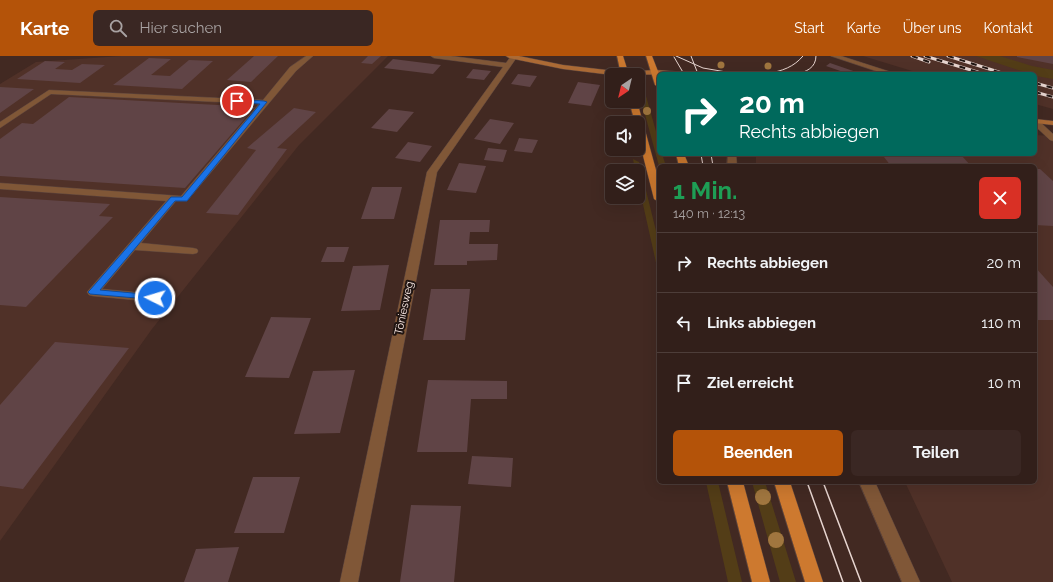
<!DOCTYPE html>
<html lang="de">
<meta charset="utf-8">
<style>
:root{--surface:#321f1a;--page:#3a2723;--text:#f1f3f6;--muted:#a8a2a2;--line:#4d3d39;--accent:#b45309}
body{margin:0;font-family:Raleway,sans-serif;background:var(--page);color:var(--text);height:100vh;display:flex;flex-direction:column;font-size:15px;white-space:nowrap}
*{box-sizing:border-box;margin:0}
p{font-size:13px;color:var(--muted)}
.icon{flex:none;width:22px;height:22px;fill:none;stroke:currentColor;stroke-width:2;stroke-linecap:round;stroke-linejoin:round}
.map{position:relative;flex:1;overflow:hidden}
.sheet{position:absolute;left:657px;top:108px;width:380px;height:320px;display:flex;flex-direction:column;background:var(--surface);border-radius:6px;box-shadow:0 4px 16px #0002,0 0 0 1px var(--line)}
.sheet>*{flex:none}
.banner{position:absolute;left:657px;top:16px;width:380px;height:84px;border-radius:6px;box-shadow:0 4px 16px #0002,0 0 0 1px var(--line);background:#00695c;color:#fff;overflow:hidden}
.needle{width:26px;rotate:215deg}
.tools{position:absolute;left:605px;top:12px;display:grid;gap:8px}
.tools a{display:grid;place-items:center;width:40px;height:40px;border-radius:6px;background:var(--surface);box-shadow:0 4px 16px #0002,0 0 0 1px var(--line);font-size:20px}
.pin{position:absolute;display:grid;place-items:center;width:34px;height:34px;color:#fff;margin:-17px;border:2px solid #fff;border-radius:50%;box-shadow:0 1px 4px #0007}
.me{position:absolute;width:44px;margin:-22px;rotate:275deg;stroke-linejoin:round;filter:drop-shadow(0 0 3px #0008)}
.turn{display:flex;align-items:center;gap:14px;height:84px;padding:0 16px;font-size:18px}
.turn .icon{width:52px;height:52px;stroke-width:2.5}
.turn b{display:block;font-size:28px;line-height:34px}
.round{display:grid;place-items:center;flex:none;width:42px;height:42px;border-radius:6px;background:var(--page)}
.summary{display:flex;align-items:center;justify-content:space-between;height:68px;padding:0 16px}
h1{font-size:24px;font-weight:700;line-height:30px;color:#1e9e55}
.cta{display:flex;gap:8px;margin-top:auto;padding:8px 16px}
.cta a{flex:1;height:46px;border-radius:6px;background:var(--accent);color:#fff;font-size:16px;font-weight:700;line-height:46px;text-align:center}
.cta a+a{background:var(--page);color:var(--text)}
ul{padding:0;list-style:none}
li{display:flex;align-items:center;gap:12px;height:60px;padding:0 16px;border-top:1px solid var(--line)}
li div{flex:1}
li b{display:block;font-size:15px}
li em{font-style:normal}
header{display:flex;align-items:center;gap:24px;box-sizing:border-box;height:56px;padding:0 20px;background:var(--accent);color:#fff}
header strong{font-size:19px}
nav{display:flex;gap:22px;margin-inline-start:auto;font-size:14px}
.search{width:280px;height:36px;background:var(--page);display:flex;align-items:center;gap:10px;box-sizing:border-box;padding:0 14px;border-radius:6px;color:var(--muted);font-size:15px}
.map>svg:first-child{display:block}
.built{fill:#503128}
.green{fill:#533d17}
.building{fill:#604446}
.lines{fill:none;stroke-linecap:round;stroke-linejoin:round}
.lane-casing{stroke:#5c453e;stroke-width:1}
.street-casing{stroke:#5c453e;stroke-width:1}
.secondary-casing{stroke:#5c453e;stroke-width:1}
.primary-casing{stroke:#5c453e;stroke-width:1}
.lane{fill:#805737;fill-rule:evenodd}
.street{fill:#805737;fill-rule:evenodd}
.secondary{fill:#ab6a35;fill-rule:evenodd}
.primary{fill:#cd792f;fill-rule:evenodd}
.tram-far1{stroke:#e7d5d0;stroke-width:1}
.tram{stroke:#e7d5d0;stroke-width:1.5}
.rail-casing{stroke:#e7d5d0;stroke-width:3}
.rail{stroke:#201512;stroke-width:2;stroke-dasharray:6;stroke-linecap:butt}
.tree{fill:#a0763f}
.route{fill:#1a73e8;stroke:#114b97}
.labels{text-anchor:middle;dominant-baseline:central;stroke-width:4;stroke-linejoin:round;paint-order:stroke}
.street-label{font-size:11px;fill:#ffeee9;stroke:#201512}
</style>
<header>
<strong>Karte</strong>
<div class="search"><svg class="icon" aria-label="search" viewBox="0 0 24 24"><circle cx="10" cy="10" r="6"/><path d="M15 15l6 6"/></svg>Hier suchen</div>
<nav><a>Start</a><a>Karte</a><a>Über uns</a><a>Kontakt</a></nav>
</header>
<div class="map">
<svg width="1053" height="526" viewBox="0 0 1053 526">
<rect width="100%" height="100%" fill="#422922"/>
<!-- built -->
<path class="built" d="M121,0h267l-89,89 -147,184 -152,212v-457l36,-22z
M863,0h190v53l-18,-5v-30h-113z
M1035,79l18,1v446h-101l-47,-100h130v-316h-279v-12h279z"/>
<!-- green -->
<path class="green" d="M976,0h24l32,10 21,4v9l-17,-3z
M640,40h6l13,46v12h3l4,12h-7z
M633,103l6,3 20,81v33l-21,-94v-11h-3z
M706,426h12l24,100h-14z
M752,426h13l31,100h-16z"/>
<!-- building -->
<path class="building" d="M254,0h24l-27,26 -24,-2z
M368,0h13l-9,8 -11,-1z
M1017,0h36v8l-36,-7z
M149,2l22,1 -20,16 19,1 19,-16 24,1 -31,28 -69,-4z
M393,3l48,6 -8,9 -49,-6z
M45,5l20,1 -10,7 17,1 10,-6 23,1 -25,18 -63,-4z
M830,7l32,11h-13l-23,-8z
M473,13l18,2 -7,9 -18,-2z
M518,18l19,2 -7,11 -19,-3z
M578,26l22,3 -9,21 -23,-3z
M0,31l34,2 -34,24z
M69,41l186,10 -70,81 -185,-12v-37l22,-16 11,1z
M294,52l22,4 -39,36 10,1 -49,66 -32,-2 50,-63 -9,-2z
M389,53l25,3 -17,20 -26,-4z
M490,63l24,4 -14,21 -26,-5z
M519,82l19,2 -6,13 -18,-2z
M408,86l24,4 -12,16 -25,-4z
M488,92l19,2 -4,12 -19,-2z
M962,100l9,10h-80l-7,-9z
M459,107l27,3 -10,27 -29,-3z
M1035,113h5l13,12v45l-18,-1z
M372,131h30l-8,32h-33z
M0,141l110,7 -11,12 14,1 -87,90 -26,-2z
M440,164h50l-1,12h-19l-1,12h29l-1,16 -30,1v4h-33z
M327,191h22l-5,15h-23z
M389,209l-9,45 -39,1 12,-45z
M1035,211l18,20v33h-18z
M431,233h39l-5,51h-42z
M271,261l40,1 -22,60 -44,-1z
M55,286l74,6 -106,141 -23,-3v-81z
M355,314l-15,63 -46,1 19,-63z
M428,324l79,1v18h-36l-4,53h-50z
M472,400l41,2 -2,29 -43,-3z
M253,421h47l-16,56h-50z
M411,449l50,1 -7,76h-54z
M239,491l-11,35h-44l12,-33z"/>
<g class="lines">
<defs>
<path id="lane" d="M306,0h7l-17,15 -109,130h-11l-35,42 52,5 4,1 1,2 -1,2 -4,1 -58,-4 -33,39 53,5 4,1 2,3 -2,3 -4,1 -62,-6 -4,-1 -2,-3 79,-91 -166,-12v-6l181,13 78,-92 -208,-10 -51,34v-6l49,-32 214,10 27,-33z
M831,0h10l56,18h-12z
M1035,64h3l15,14v7l-3,-1 -15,-14z"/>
<path id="street" d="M431,0h20l55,7 5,-7 6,1 -80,115 -79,410h-18l87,-410 76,-105 -69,-9z
M728,98h8l1,12h-10z
M859,426h16l45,100h-18z"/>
<path id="secondary" d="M506,0h13l44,9 61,7 31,-2 28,2 4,2 -75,1 -49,-6 -54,-11z
M1035,63l18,2v4l-18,-2z"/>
<path id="primary" d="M617,0h6l6,19h-8z
M646,0h6l7,18v13l-4,-2z
M629,45h8l22,80v21l-5,-3 -16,-63v-13h-3z
M676,98h8l5,12h-10z
M727,426h16l27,100h-18z
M774,426h16l33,100h-18z"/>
</defs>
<!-- lane casing -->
<use href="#lane" class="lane-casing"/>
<!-- street casing -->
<use href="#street" class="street-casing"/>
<!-- secondary casing -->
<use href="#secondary" class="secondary-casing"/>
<!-- primary casing -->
<use href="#primary" class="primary-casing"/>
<!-- lane -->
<use href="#lane" class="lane"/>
<!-- street -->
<use href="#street" class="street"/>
<!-- secondary -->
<use href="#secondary" class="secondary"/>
<!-- primary -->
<use href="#primary" class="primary"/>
<!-- tram-far1 -->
<path class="tram-far1" d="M676,0l27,12 29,5
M691,0l7,18
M674,1l10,17
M727,17c26,1 58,5 76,-17
M796,18c10,-2 20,-6 20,-18
M701,98l2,12
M711,98l2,12"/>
<!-- tram -->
<path class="tram" d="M807,426l36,100
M823,426l38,100"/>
<defs>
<path id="rail" d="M912,0l17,6
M925,0l59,18
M948,0l57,18
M1035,27l18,5
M1035,36l18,5"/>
</defs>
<!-- rail casing -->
<use href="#rail" class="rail-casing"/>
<!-- rail -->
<use href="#rail" class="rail"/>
</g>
<!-- trees -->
<g class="tree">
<circle cx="721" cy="9" r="3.5"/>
<circle cx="768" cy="10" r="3.5"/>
<circle cx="647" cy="55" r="4"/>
<circle cx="763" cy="441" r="8"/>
<circle cx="776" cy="484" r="8"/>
</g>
<!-- route -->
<path class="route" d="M237,43l27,2 3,1 -80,99h-12l-75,89 55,5 5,3 -1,2 -69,-6 -2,-2 2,-2 81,-93h11l78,-93 -25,-2v-2z"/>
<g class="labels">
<!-- street labels -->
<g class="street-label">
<text transform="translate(404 252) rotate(-78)">Töniesweg</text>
</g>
</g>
</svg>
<div class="tools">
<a><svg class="needle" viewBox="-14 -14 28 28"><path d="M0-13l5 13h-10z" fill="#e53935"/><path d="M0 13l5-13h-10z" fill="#a8a2a2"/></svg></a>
<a><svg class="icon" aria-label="sound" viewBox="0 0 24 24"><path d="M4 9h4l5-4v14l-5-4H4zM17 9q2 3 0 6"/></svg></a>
<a><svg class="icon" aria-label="layers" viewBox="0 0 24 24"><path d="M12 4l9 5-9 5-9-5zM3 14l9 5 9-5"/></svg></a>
</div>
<div class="pin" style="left:237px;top:45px;background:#d93025"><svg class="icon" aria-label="arrive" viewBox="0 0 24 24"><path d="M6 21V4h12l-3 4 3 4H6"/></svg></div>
<svg class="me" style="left:155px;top:242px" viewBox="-20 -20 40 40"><circle r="17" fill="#1a73e8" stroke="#fff" stroke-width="3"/><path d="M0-11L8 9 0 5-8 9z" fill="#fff"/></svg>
<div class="banner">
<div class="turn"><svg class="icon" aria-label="right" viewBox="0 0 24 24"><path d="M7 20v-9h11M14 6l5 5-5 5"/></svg><div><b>20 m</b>Rechts abbiegen</div></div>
</div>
<section class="sheet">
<div class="summary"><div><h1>1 Min.</h1><p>140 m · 12:13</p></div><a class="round" style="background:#d93025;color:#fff"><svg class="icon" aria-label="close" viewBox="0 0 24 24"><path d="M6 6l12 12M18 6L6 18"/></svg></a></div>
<ul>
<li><svg class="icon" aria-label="right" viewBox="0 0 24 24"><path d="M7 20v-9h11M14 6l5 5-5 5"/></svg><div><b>Rechts abbiegen</b></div><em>20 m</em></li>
<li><svg class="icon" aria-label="left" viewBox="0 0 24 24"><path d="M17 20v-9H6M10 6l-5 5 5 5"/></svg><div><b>Links abbiegen</b></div><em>110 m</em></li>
<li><svg class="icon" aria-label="arrive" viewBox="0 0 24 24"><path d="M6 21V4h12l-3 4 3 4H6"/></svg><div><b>Ziel erreicht</b></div><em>10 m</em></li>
</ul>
<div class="cta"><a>Beenden</a><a>Teilen</a></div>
</section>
</div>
